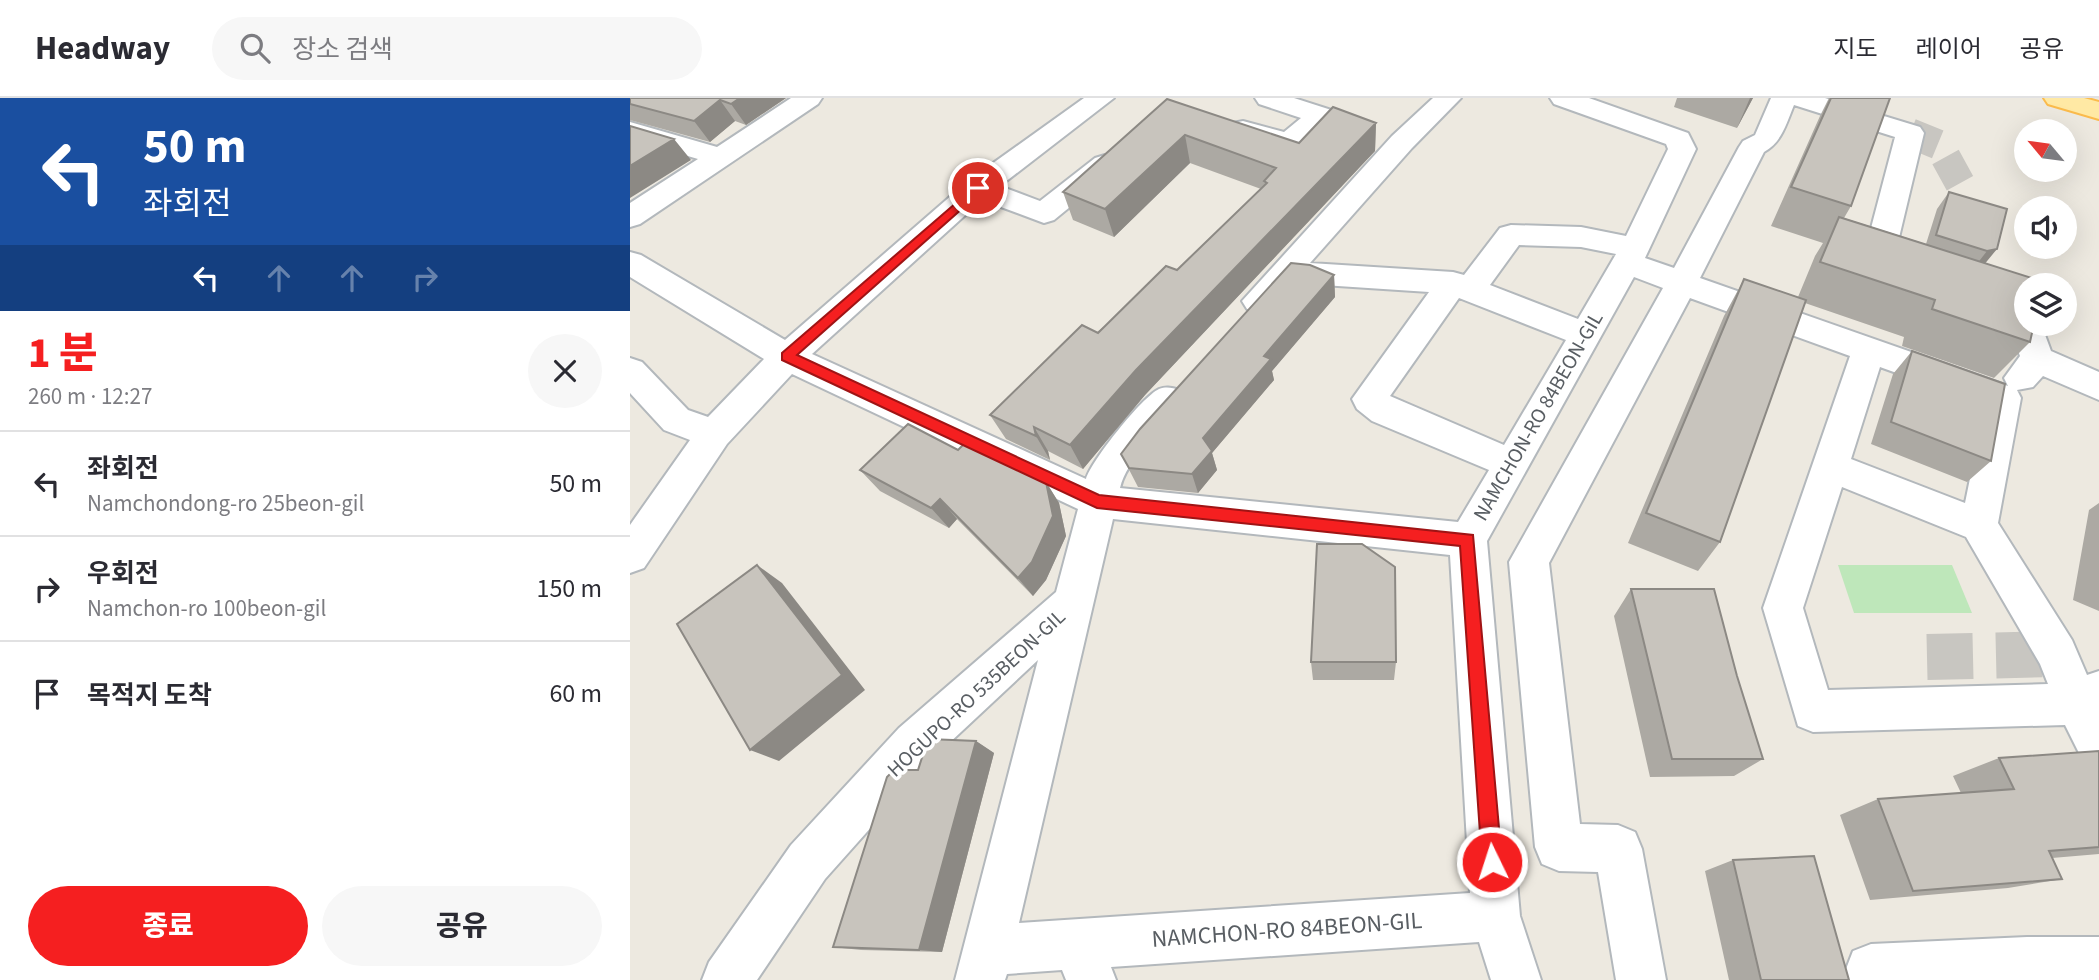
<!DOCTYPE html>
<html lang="ko">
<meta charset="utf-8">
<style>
:root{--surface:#fff;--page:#f7f7f7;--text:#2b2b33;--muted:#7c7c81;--line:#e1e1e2;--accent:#f51f20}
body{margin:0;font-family:"Source Sans 3","Noto Sans KR",sans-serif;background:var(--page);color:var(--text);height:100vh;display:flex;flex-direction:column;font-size:26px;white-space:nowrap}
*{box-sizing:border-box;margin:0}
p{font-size:23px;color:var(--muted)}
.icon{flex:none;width:38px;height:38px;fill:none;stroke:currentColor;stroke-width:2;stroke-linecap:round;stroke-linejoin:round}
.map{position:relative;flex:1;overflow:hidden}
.panel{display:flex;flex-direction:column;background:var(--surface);width:630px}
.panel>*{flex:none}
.top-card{background:#1a4fa0;color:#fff;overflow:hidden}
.needle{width:46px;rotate:299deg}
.controls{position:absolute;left:1384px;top:21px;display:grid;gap:14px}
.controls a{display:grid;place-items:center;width:63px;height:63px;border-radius:50%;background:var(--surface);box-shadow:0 7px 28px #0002;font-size:35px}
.pin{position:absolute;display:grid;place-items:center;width:60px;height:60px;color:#fff;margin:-30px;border:4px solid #fff;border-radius:50%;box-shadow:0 2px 7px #0007}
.me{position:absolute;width:77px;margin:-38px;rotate:356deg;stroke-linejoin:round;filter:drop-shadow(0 0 5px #0008)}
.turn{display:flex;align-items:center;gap:24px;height:147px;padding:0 28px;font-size:32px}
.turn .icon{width:91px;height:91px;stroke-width:2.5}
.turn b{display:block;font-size:49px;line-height:60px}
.lanes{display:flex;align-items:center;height:66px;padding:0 28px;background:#0003;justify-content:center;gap:35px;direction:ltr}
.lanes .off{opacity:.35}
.round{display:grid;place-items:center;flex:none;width:74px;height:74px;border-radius:37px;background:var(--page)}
.headline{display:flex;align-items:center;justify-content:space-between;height:119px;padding:0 28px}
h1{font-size:42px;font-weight:800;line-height:52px;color:var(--accent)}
.cta{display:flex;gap:14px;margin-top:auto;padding:14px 28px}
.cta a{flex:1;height:80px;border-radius:42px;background:var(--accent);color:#fff;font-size:28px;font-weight:800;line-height:80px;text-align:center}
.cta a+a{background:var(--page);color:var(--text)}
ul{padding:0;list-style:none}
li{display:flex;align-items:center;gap:21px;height:105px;padding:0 28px;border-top:2px solid var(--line)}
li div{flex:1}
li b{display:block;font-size:26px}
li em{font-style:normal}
header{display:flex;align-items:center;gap:42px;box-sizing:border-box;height:98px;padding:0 35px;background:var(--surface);border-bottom:2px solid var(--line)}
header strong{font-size:33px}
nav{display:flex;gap:38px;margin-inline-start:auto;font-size:24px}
.search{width:490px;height:63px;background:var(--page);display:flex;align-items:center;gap:18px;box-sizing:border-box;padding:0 24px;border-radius:38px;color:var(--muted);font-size:26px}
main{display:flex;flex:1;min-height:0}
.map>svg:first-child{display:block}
.green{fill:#bee7ba}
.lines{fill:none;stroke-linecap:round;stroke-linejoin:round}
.minor-tunnel-far1{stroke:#c8c6c1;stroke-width:30;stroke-dasharray:30 15;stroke-linecap:butt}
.minor-tunnel{stroke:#c8c6c1;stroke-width:46;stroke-dasharray:46 23;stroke-linecap:butt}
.minor-casing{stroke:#b3b8bc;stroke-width:4}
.major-casing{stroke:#fbbb4c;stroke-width:4}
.minor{fill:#fff;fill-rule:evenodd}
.major{fill:#ffe9a4;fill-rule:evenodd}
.wall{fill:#aca9a3}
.shaded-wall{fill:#8c8984}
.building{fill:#c8c4bd;stroke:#8c8984;stroke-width:2}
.route{fill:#f51f20;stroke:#9f1415;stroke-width:2}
.labels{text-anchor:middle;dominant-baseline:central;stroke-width:7;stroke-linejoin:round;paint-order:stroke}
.street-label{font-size:21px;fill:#595e63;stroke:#fff}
.near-street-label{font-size:24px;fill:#595e63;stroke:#fff}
</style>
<header>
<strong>Headway</strong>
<div class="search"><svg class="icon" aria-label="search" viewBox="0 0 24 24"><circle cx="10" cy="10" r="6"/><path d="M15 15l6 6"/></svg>장소 검색</div>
<nav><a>지도</a><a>레이어</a><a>공유</a></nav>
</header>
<main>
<section class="panel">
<div class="top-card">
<div class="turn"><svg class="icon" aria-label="left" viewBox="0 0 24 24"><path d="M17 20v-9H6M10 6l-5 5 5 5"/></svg><div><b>50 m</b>좌회전</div></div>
<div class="lanes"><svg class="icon" aria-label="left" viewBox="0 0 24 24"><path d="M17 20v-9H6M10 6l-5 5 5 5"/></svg><svg class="icon off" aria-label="ahead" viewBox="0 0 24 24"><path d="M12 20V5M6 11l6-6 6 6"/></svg><svg class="icon off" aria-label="ahead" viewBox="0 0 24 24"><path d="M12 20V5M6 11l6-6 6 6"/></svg><svg class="icon off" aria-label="right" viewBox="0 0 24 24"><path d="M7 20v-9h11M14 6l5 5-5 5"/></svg></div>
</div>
<div class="headline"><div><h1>1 분</h1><p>260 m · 12:27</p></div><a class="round"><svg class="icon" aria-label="close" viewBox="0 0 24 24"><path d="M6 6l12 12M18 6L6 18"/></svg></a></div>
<ul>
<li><svg class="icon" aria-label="left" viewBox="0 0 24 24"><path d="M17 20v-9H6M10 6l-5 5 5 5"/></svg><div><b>좌회전</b><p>Namchondong-ro 25beon-gil</p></div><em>50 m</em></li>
<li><svg class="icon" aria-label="right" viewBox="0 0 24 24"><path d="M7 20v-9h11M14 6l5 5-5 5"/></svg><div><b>우회전</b><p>Namchon-ro 100beon-gil</p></div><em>150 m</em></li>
<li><svg class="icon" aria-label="arrive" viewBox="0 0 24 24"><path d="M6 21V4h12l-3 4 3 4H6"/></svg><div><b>목적지 도착</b></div><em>60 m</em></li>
</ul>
<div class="cta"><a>종료</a><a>공유</a></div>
</section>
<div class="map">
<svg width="1469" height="882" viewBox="0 0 1469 882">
<rect width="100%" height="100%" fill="#ede9e0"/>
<!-- green -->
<path class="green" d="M1208,467h114l20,48h-118z"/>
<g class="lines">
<!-- minor-tunnel-far1 -->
<path class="minor-tunnel-far1" d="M1280,35l29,12 23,42"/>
<!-- minor-tunnel -->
<path class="minor-tunnel" d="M1297,559l130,-3"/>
<defs>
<path id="minor" d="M161,0h31l-4,6 -178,120 -10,3v-24l68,-44 -68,-20v-17l87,25z
M454,0h30l-114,88 40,15 55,-43 10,-3 10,3 4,6 -4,6 -61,50 -10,3 -62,-23 -170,154 274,125c6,-19 56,-82 73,-90 8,-3 13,-1 21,1l5,10 -5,10c-19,22 -53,48 -60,78l338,34 31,-52 -117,-49 -15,-12 -5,-10 77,-107 -137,-9c-15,17 -21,33 -45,26l-5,-8 150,-165 41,-38h28l-49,50 -102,115 143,9 11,3 36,-47 11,-3 70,2 45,9 42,-87 -2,-5 -112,-40 -4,-6h39l99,35 8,16 -51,109 29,10 65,-121 4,-6 12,-6 16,-37h54l95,29 4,6 -27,113 23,7 4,8 -4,8c-16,4 -46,-3 -55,-18l30,-114 -101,-32c-8,19 -12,37 -30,47l-64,126 308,108 -4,-8 16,-22 -19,-51 -8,-9 5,-8 11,-3 17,6v33h15l10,27 48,21v28l-56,-24 -10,11 -16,3 4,8 -23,125 74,117 15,35 12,-4v96l-16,-6 -18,-36 -252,7 -15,-6 -35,-118 87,-252 -160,-58 -141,265 31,261 38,1 17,7 7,17 24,131h-50l-18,-108 -39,-1 -17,-7 -7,-17 -26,-285 154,-274 -29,-11 -147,264 33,375 21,64h-50l-12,-38 -368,25 5,13h-50l-4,-10 -55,4 -2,6h-50l83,-320 -107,100 -106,119 -68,101h-55l7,-18 82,-117 108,-117 157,-136 22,-83 -286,-135 -65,70 -83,124 -14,5v-48l60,-85 -26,-10 -34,-37v-35l12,4 46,48 20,7 56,-58 -134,-82v-25l11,3 144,85 183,-159zM889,147l62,2 35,7 -38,65 -88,-34zM829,200l107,42 -62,105 -114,-49zM1250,269l105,38 -20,98 -114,-44zM1212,389l124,50 74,127 8,20 -220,6 -25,-82zM483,421l337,36 20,338 -451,30z
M625,0h39l56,18 3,6 -3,6 -10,2 -15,-4 -26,22 -10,3 -56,-16 -4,-6 4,-6 10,-2 41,11 17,-14 -42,-14z
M1397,839h72v43h-250l-3,-11 7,-18 18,-7z"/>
<path id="major" d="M1414,0h40l15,4v17l-51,-15z"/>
</defs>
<!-- minor casing -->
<use href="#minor" class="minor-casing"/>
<!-- major casing -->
<use href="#major" class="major-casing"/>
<!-- minor -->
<use href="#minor" class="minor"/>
<!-- major -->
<use href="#major" class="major"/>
</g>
<!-- wall -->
<path class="wall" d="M0,0h156l-40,27 -11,-4 -25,21 -80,-22z
M1047,0h76l-16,30 -63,-21z
M1199,0h61l-39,108 -7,12 82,26 11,-35 12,-17 58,17 -22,54 45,79 -36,36 -92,-32 2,-9 -99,-34 -85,239 -22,29 -70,-28 96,-227 20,-37 54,18 17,-41 8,-13 -52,-17 49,-110z
M537,1l132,44 77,-20 -1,28 -230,244 -62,74 -35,-18 2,9 -44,-21 -16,-24 187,-145 84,-81 -71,-26 -76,74 -41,-17 -10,-28z
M704,177l1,22 -63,74 2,9 -62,73 5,17 -19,23 -60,-6 -17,-33z
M1282,253l79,110 -24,21 -96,-38 22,-70z
M328,352l88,32 13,21 7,33 -20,44 -13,16 -76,-77 -8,9 -69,-37 -20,-21z
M1469,405v108l-26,-11 16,-90z
M1001,491l106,87 26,83 -29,17 -84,1 -36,-161z
M681,564h85l-2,18h-81z
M346,643l18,12 -52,199 -81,-2 -28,-3 85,-177z
M1469,653v103l-47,4 10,21 -54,9 -138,12 -30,-85 38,-16 83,-6 -8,-17 46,-18z
M1103,762l116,120h-120l-24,-109z"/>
<!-- shaded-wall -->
<path class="shaded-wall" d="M110,0h46l-40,27 -15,-21z
M1120,0h3l-16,30z
M90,2l15,21 -25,21 -16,-21z
M746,25l-1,28 -230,244 -62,74 -13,-24 66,-75z
M555,37l5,28 -76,74 -9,-28z
M44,41l17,21 -61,38v-32z
M1367,151l-14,17 -10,3 14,-18z
M704,177l1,22 -63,74 2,9 -62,73 5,17 -19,23 -6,-19 11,-36 61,-82z
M404,329l14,24 2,9 -14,-24z
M416,384l13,21 7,33 -20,44 -13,16 -15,-18z
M310,401l17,20 -8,9 -18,-20z
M127,467l25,18 83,107 -86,71 -29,-11z
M346,643l18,12 -52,199 -23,-2z"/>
<!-- building -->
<path class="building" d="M0,0h110l-9,6 -11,-4 -26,21 -64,-17z
M1201,0h59l-39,108 -60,-19z
M537,1l132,44 34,-36 43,16 -240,247 -66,75 -36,-18 2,9 -46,-21 92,-90 16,8 68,-67 11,4 90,-87 -3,-2 12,-13 -91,-33 -80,74 -42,-17z
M0,28l44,13 -44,27z
M1319,94l58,17 -10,40 -10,2 -51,-16z
M1209,119l199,63 2,5h-14v39h8l-4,18 -98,-33 3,-9 -115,-38z
M661,165l19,2 24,10 -70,81 7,3 -68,79 9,13 -20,23 -63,-6 -8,-14 19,-25z
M1114,181l62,21 -86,242 -74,-29z
M1282,253l93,33 -14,77 -100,-39z
M278,326l50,26 6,-6 82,38 7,34 -21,46 -14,16 -78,-79 -9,9 -71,-38z
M687,446h45l33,23 1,95h-85z
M127,467l85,110 -92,75 -73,-126z
M1001,491h83l23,87 26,83h-91z
M298,641l48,2 -57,209 -86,-3 54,-170 7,-7h24z
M1469,653v96l-50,4 13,28 -149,12 -35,-92 136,-10 -15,-31z
M1184,758l35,124h-88l-28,-120z"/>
<!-- route -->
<path class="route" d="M348,86l6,4 -2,3 -185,164 302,140 374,40 29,327 -3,7 -7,3 -7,-3 -3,-7 -22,-316 -363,-38 -315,-148v-7z"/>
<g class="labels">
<!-- street labels -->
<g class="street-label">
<text transform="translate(908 318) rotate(-60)">NAMCHON-RO 84BEON-GIL</text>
<text transform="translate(346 595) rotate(-43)">HOGUPO-RO 535BEON-GIL</text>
</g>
<!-- near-street labels -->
<g class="near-street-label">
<text transform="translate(657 832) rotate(-4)">NAMCHON-RO 84BEON-GIL</text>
</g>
</g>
</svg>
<div class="controls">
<a><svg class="needle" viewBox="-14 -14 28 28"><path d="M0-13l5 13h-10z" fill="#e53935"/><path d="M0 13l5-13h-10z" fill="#7c7c81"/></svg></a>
<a><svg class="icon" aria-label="sound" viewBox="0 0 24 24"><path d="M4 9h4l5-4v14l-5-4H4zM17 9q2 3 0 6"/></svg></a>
<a><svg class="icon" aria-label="layers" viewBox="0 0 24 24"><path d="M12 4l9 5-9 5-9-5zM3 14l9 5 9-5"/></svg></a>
</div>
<div class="pin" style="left:348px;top:90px;background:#d93025"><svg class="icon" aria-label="arrive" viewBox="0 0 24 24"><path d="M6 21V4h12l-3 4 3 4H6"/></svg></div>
<svg class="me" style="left:862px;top:764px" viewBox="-20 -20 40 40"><circle r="17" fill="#f51f20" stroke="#fff" stroke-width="3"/><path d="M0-11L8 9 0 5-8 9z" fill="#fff"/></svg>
</div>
</main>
